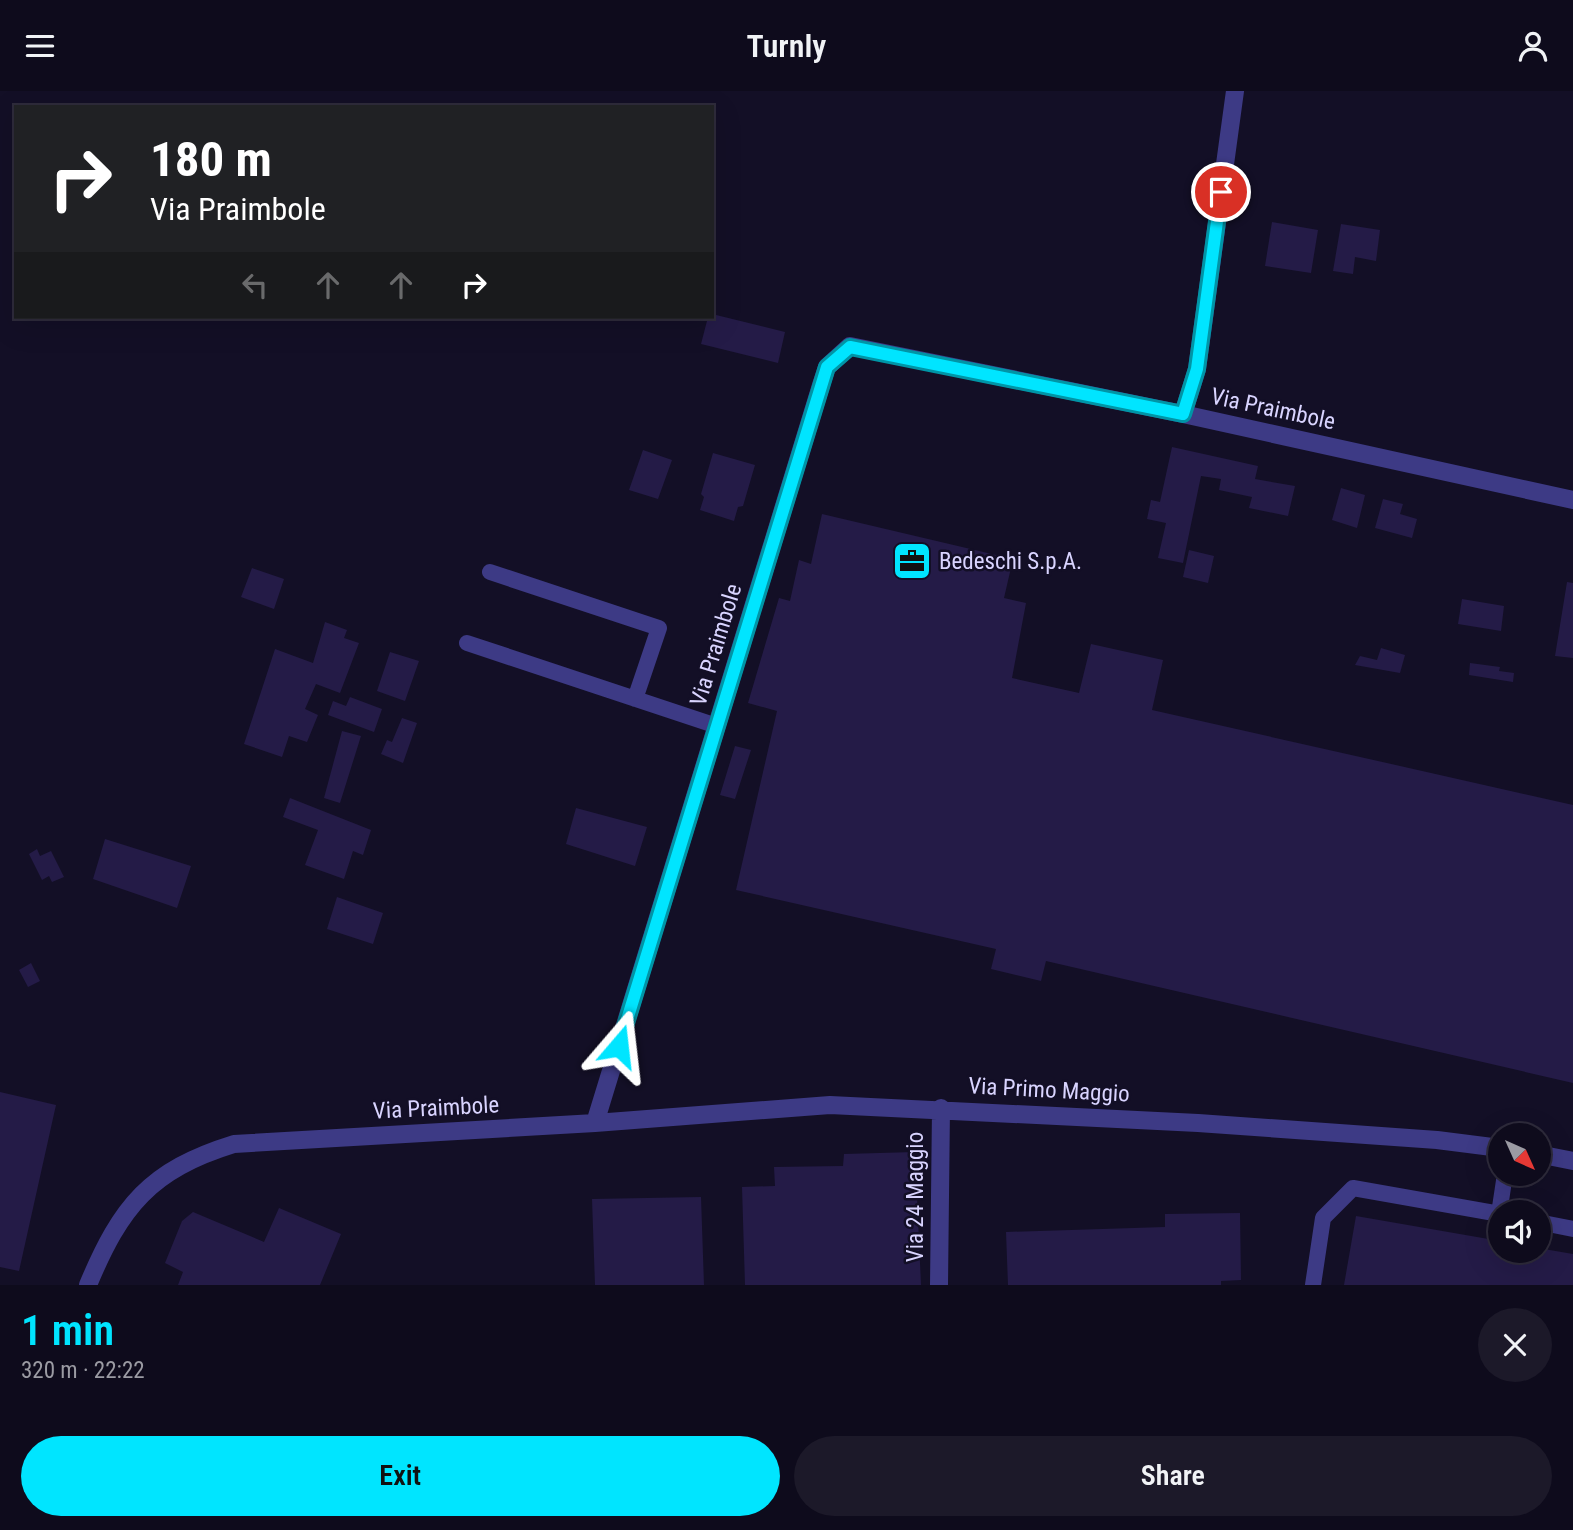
<!DOCTYPE html>
<meta charset="utf-8">
<style>
:root{--surface:#0e0b1c;--page:#1c1929;--text:#f1f3f6;--muted:#9b9ba3;--line:#2e2b3b;--accent:#00e5ff}
body{margin:0;font-family:"Roboto Condensed",sans-serif;background:var(--page);color:var(--text);height:100vh;display:flex;flex-direction:column;font-size:26px;white-space:nowrap}
*{box-sizing:border-box;margin:0}
p{font-size:23px;color:var(--muted)}
.icon{flex:none;width:38px;height:38px;fill:none;stroke:currentColor;stroke-width:2;stroke-linecap:round;stroke-linejoin:round}
.map{position:relative;height:1194px;overflow:hidden}
.details{display:flex;flex-direction:column;background:var(--surface);flex:1}
.details>*{flex:none}
.banner{position:absolute;left:14px;top:14px;width:700px;height:214px;border-radius:0px;box-shadow:0 7px 28px #0002,0 0 0 2px var(--line);background:#202124;color:#fff;overflow:hidden}
.needle{width:46px;rotate:135deg}
.buttons{position:absolute;left:1488px;top:1032px;display:grid;gap:14px}
.buttons a{display:grid;place-items:center;width:63px;height:63px;border-radius:50%;background:var(--surface);box-shadow:0 7px 28px #0002,0 0 0 2px var(--line);font-size:35px}
.pin{position:absolute;display:grid;place-items:center;width:60px;height:60px;color:#fff;margin:-30px;border:4px solid #fff;border-radius:50%;box-shadow:0 2px 7px #0007}
.me{position:absolute;width:77px;margin:-38px;rotate:17deg;stroke-linejoin:round;filter:drop-shadow(0 0 5px #0008)}
.turn{display:flex;align-items:center;gap:24px;height:147px;padding:0 21px;font-size:32px}
.turn .icon{width:91px;height:91px;stroke-width:2.5}
.turn b{display:block;font-size:49px;line-height:60px}
.lanes{display:flex;align-items:center;height:66px;padding:0 21px;background:#0003;justify-content:center;gap:35px;direction:ltr}
.lanes .off{opacity:.35}
.round{display:grid;place-items:center;flex:none;width:74px;height:74px;border-radius:37px;background:var(--page)}
.headline{display:flex;align-items:center;justify-content:space-between;height:119px;padding:0 21px}
h1{font-size:42px;font-weight:600;line-height:52px;color:var(--accent)}
.cta{display:flex;gap:14px;margin-top:auto;padding:14px 21px}
.cta a{flex:1;height:80px;border-radius:42px;background:var(--accent);color:#111;font-size:28px;font-weight:600;line-height:80px;text-align:center}
.cta a+a{background:var(--page);color:var(--text)}
header{display:flex;justify-content:space-between;align-items:center;height:91px;padding:0 21px;background:var(--surface);font-size:32px;font-weight:600}
.map>svg:first-child{display:block}
.building{fill:#241b47}
.lines{fill:none;stroke-linecap:round;stroke-linejoin:round}
.lane{stroke:#3d3a85;stroke-width:16}
.street{stroke:#3d3a85;stroke-width:18}
.route-casing{stroke:#0095a6;stroke-width:18}
.route{stroke:#00e5ff;stroke-width:12}
.labels{text-anchor:middle;dominant-baseline:central;stroke-width:5;stroke-linejoin:round;paint-order:stroke}
.street-label{font-size:23px;fill:#d9d4ff;stroke:#130f26}
.poi-label{font-size:23px;fill:#d9d4ff;stroke:#130f26;text-anchor:start}
</style>
<header><svg class="icon" aria-label="menu" viewBox="0 0 24 24"><path d="M4 6h16M4 12h16M4 18h16"/></svg>Turnly<svg class="icon" aria-label="person" viewBox="0 0 24 24"><circle cx="12" cy="8" r="4"/><path d="M4 21q1-7 8-7t8 7"/></svg></header>
<div class="map">
<svg width="1573" height="1194" viewBox="0 0 1573 1194">
<rect width="100%" height="100%" fill="#130f26"/>
<!-- building -->
<path class="building" d="M1272,131l46,8 -7,43 -46,-7z
M1341,133l39,6 -4,31 -21,-4 -2,17 -20,-3z
M712,223l73,18 -7,31 -77,-19 7,-27h4z
M1172,356l86,19 -3,13 40,7 -7,30 -39,-8 3,-11 -33,-7 2,-11 -20,-3 -18,87 -25,-5 8,-35 -19,-4 4,-19 9,2z
M643,359l29,10 -14,39 -29,-9z
M713,362l42,12 -12,41 -5,1 -4,14 -34,-11 4,-13 -3,-3z
M1341,397l24,7 -8,33 -25,-8z
M1383,408l20,5 -3,10 17,5 -5,19 -37,-10z
M822,423l191,45 -9,39 22,5 -14,75 67,15 12,-49 72,16 -11,50 421,95v278l-527,-122 -5,20 -50,-12 5,-20 -260,-59 41,-179 -29,-8 31,-105 11,3 9,-41 12,4z
M1189,459l25,6 -6,27 -25,-6z
M252,477l32,11 -10,30 -33,-12z
M1567,491l6,1v75l-18,-2z
M1462,508l42,7 -3,25 -43,-7z
M325,531l22,8 -3,8 15,5 -19,50 -24,-9 -11,25 13,6 -11,27 -18,-6 -7,21 -38,-13 31,-95 38,14z
M1381,557l24,7 -5,18 -45,-8 5,-9 17,4z
M390,561l29,9 -14,40 -28,-10z
M1470,572l30,4 -1,4 15,2 -1,9 -44,-7z
M350,606l32,12 -8,23 -46,-17 5,-14 13,5z
M402,627l15,5 -14,40 -22,-9 6,-14 5,2z
M342,640l19,5 -21,67 -16,-5z
M735,655l16,4 -16,49 -15,-4z
M290,707l81,32 -8,25 -10,-4 -9,28 -39,-14 13,-35 -35,-13z
M576,717l71,19 -12,39 -69,-22z
M105,748l86,27 -14,42 -84,-29z
M37,758l3,7 11,-5 13,26 -12,5 -3,-6 -7,4 -13,-26z
M337,806l46,16 -10,31 -46,-15z
M31,872l9,18 -12,6 -9,-17z
M0,1001l56,13 -37,166 -19,-4z
M915,1061l6,133h-176l-3,-98 33,-1 -1,-19 69,-1 1,-12z
M701,1106l3,88h-109l-3,-86z
M279,1117l62,26 -21,51h-142l5,-13 -18,-9 17,-42 11,-9 71,30z
M1240,1122l1,67 -20,1v4h-213l-2,-53 159,-5v-13z
M1356,1125l144,25v10h38v-3l35,6v31h-229z"/>
<g class="lines">
<!-- lane -->
<path class="lane" d="M490,481l169,56 -24,71
M467,552l250,83
M1499,1123l6,-40
M1538,1131l35,7
M1313,1194l10,-67 30,-30 147,26"/>
<!-- street -->
<path class="street" d="M1183,323l14,-45 38,-278
M595,1032l227,-741 5,-15 23,-21 333,68 390,86
M1538,1063l35,7
M88,1194c33,-79 62,-115 146,-141l361,-21 235,-18 368,18 239,17 63,8
M939,1194l2,-177"/>
</g>
<g class="lines">
<defs>
<path id="route" d="M619,955l208,-679 23,-20 333,67 14,-45 24,-177"/>
</defs>
<!-- route casing -->
<use href="#route" class="route-casing"/>
<!-- route -->
<use href="#route" class="route"/>
</g>
<!-- icons -->
<defs>
<symbol id="office-square" viewBox="-11 -11 22 22"><rect x="-9" y="-9" width="18" height="18" rx="4" fill="#00e5ff" stroke="#130f26"/><path d="M-6-3h4V-5.5h4V-3h4V5H-6ZM-1-4.5V-3h2v-1.5ZM-6 0V1H6V0Z" fill="#111"/></symbol>
</defs>
<g fill-rule="evenodd">
<use href="#office-square" x="890" y="448" width="44" height="44"/>
</g>
<g class="labels">
<!-- street labels -->
<g class="street-label">
<text transform="translate(1273 318) rotate(12)">Via Praimbole</text>
<text transform="translate(716 554) rotate(-73)">Via Praimbole</text>
<text transform="translate(1049 999) rotate(3)">Via Primo Maggio</text>
<text transform="translate(436 1017) rotate(-3)">Via Praimbole</text>
<text transform="translate(915 1106) rotate(-90)">Via 24 Maggio</text>
</g>
<!-- poi labels -->
<g class="poi-label">
<text x="939" y="470">Bedeschi S.p.A.</text>
</g>
</g>
</svg>
<div class="buttons">
<a><svg class="needle" viewBox="-14 -14 28 28"><path d="M0-13l5 13h-10z" fill="#e53935"/><path d="M0 13l5-13h-10z" fill="#9b9ba3"/></svg></a>
<a><svg class="icon" aria-label="sound" viewBox="0 0 24 24"><path d="M4 9h4l5-4v14l-5-4H4zM17 9q2 3 0 6"/></svg></a>
</div>
<div class="pin" style="left:1221px;top:101px;background:#d93025"><svg class="icon" aria-label="arrive" viewBox="0 0 24 24"><path d="M6 21V4h12l-3 4 3 4H6"/></svg></div>
<svg class="me" style="left:619px;top:955px" viewBox="-20 -20 40 40"><path d="M0-17L14 15 0 8-14 15z" fill="#00e5ff" stroke="#fff" stroke-width="4"/></svg>
<div class="banner">
<div class="turn"><svg class="icon" aria-label="right" viewBox="0 0 24 24"><path d="M7 20v-9h11M14 6l5 5-5 5"/></svg><div><b>180 m</b>Via Praimbole</div></div>
<div class="lanes"><svg class="icon off" aria-label="left" viewBox="0 0 24 24"><path d="M17 20v-9H6M10 6l-5 5 5 5"/></svg><svg class="icon off" aria-label="ahead" viewBox="0 0 24 24"><path d="M12 20V5M6 11l6-6 6 6"/></svg><svg class="icon off" aria-label="ahead" viewBox="0 0 24 24"><path d="M12 20V5M6 11l6-6 6 6"/></svg><svg class="icon" aria-label="right" viewBox="0 0 24 24"><path d="M7 20v-9h11M14 6l5 5-5 5"/></svg></div>
</div>
</div>
<section class="details">
<div class="headline"><div><h1>1 min</h1><p>320 m · 22:22</p></div><a class="round"><svg class="icon" aria-label="close" viewBox="0 0 24 24"><path d="M6 6l12 12M18 6L6 18"/></svg></a></div>
<div class="cta"><a>Exit</a><a>Share</a></div>
</section>
